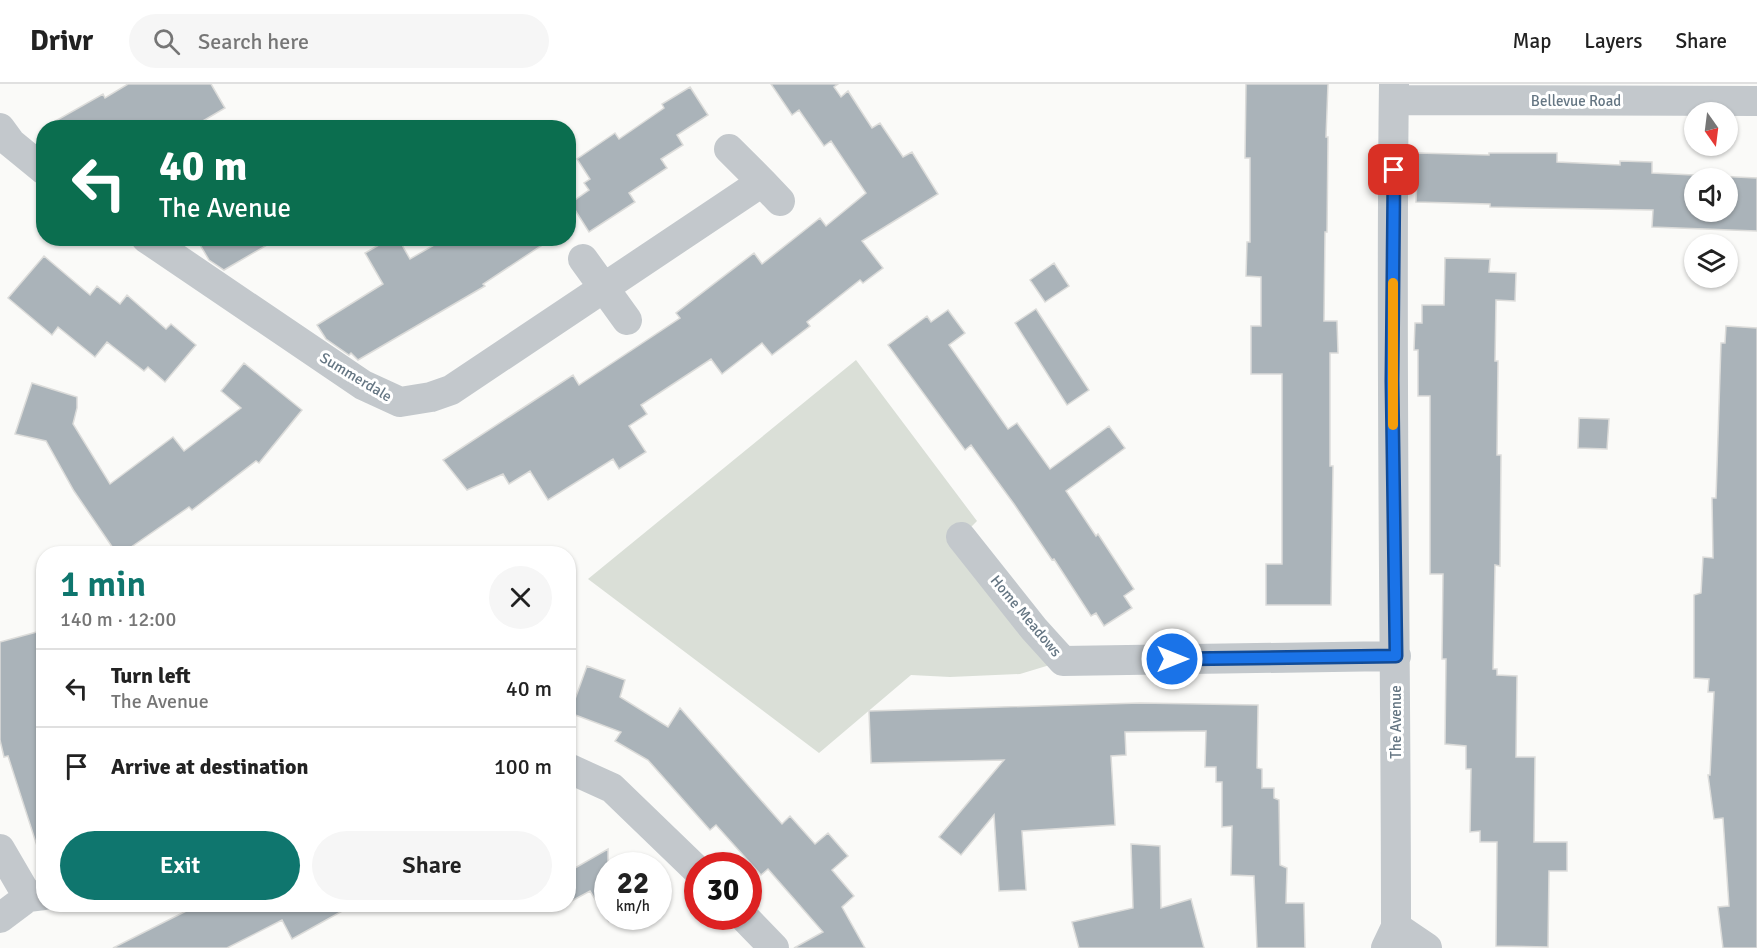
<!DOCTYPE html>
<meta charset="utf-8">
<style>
:root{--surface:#fff;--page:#f6f6f6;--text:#222;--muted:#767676;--line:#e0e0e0;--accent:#0f766e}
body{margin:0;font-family:Signika,sans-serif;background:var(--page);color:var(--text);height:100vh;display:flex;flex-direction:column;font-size:22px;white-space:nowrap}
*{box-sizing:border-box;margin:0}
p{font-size:20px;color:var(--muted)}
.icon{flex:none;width:33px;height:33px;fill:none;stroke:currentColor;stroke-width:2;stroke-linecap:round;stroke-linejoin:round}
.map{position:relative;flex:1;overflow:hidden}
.side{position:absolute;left:36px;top:462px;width:540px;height:366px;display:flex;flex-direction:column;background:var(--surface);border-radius:24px;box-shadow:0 2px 4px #0004}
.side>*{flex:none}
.banner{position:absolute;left:36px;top:36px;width:540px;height:126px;border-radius:24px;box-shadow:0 2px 4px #0004;background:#0b6e4f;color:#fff;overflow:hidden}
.needle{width:39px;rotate:166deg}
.controls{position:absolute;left:1684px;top:18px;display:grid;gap:12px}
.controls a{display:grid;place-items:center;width:54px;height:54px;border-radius:50%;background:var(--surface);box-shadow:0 2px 4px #0004;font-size:30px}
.speed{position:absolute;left:594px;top:768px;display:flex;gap:12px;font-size:30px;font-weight:700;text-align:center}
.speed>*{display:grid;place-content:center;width:78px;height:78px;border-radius:50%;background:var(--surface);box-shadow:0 2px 4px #0004;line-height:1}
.speed small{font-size:15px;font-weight:400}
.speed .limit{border:9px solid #d22;background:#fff;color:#111}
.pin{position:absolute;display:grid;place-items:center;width:51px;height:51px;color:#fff;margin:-26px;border-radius:12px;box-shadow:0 3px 9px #0006}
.me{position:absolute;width:66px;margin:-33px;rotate:90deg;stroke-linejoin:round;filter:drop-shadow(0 0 4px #0008)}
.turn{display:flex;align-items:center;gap:21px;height:126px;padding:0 24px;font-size:27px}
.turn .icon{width:78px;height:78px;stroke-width:2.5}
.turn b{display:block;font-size:42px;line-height:51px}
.round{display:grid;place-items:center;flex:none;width:63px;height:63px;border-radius:32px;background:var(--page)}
.head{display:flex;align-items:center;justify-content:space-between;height:102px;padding:0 24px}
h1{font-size:36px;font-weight:600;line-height:45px;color:var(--accent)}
.button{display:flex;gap:12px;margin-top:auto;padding:12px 24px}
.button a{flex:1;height:69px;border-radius:36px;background:var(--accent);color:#fff;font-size:24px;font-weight:600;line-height:69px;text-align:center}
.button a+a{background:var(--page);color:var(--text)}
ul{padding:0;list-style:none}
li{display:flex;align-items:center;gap:18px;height:78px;padding:0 24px;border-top:2px solid var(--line)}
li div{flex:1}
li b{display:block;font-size:22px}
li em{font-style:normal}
header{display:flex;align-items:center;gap:36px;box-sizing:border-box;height:84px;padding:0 30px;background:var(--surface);border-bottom:2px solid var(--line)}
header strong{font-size:28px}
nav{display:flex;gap:33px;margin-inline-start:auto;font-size:21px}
.search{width:420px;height:54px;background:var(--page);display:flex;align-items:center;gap:15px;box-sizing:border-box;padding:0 21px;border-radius:33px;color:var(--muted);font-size:22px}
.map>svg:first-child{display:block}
.green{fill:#dadfd7}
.building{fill:#aab3b9;stroke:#dcdcda;stroke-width:1.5;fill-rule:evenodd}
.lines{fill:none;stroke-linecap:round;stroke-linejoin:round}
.street{stroke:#c3c8cc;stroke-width:30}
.route-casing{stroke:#114b97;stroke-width:15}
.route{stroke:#1a73e8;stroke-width:10}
.slow{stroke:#f59e0b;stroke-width:10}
.labels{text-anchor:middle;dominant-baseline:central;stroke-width:6;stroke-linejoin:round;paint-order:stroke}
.street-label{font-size:15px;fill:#657683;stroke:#fff}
</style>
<header>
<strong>Drivr</strong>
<div class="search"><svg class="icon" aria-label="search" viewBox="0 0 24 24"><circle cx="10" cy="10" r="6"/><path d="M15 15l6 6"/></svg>Search here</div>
<nav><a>Map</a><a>Layers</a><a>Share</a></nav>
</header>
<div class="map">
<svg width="1757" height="864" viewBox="0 0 1757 864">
<rect width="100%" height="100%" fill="#fafaf8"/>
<!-- green -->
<path class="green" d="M856,276l121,161 -15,15 101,125 -43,13 -70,3 -39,-2 -92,78 -231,-174z"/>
<!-- building -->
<path class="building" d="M128,0h83l14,24 -34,20h-148l60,-34 2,4z
M771,0h67l-4,3 7,10 7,-6 24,37 8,-5 23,34 9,-5 26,42 -76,47 21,27 -20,15 -3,-3 -53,42 3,4 -38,29 -10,-12 -40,31 -11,-15 -70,46 6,9 -18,12 17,26 -27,17 -6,-10 -65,41 -18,-29 -21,13 -6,-10 -36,16 -24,-30 130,-85 6,10 101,-67 -4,-5 78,-60 8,11 58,-46 6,8 40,-33 -35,-52 -7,5 -25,-36 -7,5z
M1246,0h82l-2,53h2l-1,95h-2l-1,89h13l1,32h-8v113h3l-2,139h-65v-41h16v-190h-31v-48h10v-49l-15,-1 1,-34h3v-84h-5z
M690,3l18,28 -31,20 6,10 -22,14 6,9 -38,25 6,9 -46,30 -14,-22v-10l14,-10 -5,-7 6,-4 -13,-20 38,-26 4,6 45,-31 -2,-4z
M1418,69l71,2v-2h68v9l63,3v-4l32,1v11l105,5v53l-105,-4 1,-17 -163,-3v-3l-74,-2zM1695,94h33v34h-33z
M196,154h83l-55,32 -15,-10z
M391,154h7l12,21 36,-21h107l-70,46 2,2 -127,74 -7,-7 -2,2 -23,-16 -9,-14 66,-41 -18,-31z
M44,172l46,39 7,-9 23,18 7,-9 39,34 5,-5 25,21 -31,37 -17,-15 -4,4 -37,-29 -12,15 -37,-30 -6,8 -44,-37z
M1445,174l45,1 -1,13 27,1 -1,28 -19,-1 -1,61h3l-1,94h4l-1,111 -5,-1 -2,104h4v6l20,1 -1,81h19l-1,85h33v29h-18l-1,76 -52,-1 1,-104h-17v-11l-10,1 1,-63h-5v-23l-21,-2 1,-85h-4l1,-85h-13v-178h-12v-46h-4l1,-27h7v-18h22z
M1054,179l15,23 -24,16 -15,-22z
M1036,225l53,81 -22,15 -52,-82z
M948,226l17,23 -16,12 59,84 9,-6 33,46 59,-43 16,22 -59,43 30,45 2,-2 36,55 -10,7 8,12 -28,18 -8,-13 -5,3 -37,-57 -2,1 -38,-56 -43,-59 -6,5 -77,-105 39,-29 4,6z
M1726,242l31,2v620h-34l-5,-41 11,-1 -6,-88 -9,1 -6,-44h2l4,-83h-6l1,-13 -15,-1v-83l7,-2 2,-36 10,1 -1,-60h4l5,-155h4z
M244,279l58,47 -43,53 -3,-2 -64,49 -3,-3 -68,47h-4l-43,-63 -28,-50 -31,-7 17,-51 45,14v11l-4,16 37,60 63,-47 11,14 57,-43 -20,-17z
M1579,334l30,1 -2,30 -29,-1z
M44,546v218l-6,1 -30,-93 -4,1 -4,-17v-98z
M587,582l38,14 -5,17 48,30 12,-19 102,116 8,-8 25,28 13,-11 20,23 -16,14 22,26 -12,11 23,41h-71l29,-16 -55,-63 -7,6 -45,-50 -6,5 -62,-70 -33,-19 6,-9 -51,-19z
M1140,619l118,2 -1,63 5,1v19h12v10l5,2 1,65 7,3 -1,35h18l1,45h-48l-3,-72 -23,-1 1,-49 -10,1v-45h-6v-15h-11l1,-36 -81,1 1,23 -15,1 4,69 -93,6 4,59 -27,1 -5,-76 -33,40 -22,-18 65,-77 -133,3 -2,-52z
M1131,760l29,2 1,62 30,-9 13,49h-125l-7,-26 61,-14z
M608,765v71l-18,-29 -22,12v-31z
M200,820h155l-63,35 -10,-19 -55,28h-114z"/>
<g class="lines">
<!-- street -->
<path class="street" d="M1394,0c-4,281 2,562 2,843
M1394,16l363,1
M0,44l11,15 33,27
M762,98l18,19
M146,154l217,147 37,17 31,-5 20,-7 311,-208 -33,-33
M583,175l44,61
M961,453l73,92 29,32 333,-5
M568,684l44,20 86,83
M0,765l28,48
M743,832l31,32
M0,834l28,-21 16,-2
M1386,864l10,-21 31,21"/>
</g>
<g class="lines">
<defs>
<path id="route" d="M1172,575l224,-3 -4,-275 2,-211"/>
</defs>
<!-- route casing -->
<use href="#route" class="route-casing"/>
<!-- route -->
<use href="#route" class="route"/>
<!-- slow -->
<path class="slow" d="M1393,341v-142"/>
</g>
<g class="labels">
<!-- street labels -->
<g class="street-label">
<text x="1576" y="17">Bellevue Road</text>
<text transform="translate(356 293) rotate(31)">Summerdale</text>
<text transform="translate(1026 532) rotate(50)">Home Meadows</text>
<text transform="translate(1396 638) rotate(-90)">The Avenue</text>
</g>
</g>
</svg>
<div class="controls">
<a><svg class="needle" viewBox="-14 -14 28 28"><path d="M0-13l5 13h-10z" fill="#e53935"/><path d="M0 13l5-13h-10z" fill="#767676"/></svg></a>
<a><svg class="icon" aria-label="sound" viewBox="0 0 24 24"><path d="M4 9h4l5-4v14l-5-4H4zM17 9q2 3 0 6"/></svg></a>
<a><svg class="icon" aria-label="layers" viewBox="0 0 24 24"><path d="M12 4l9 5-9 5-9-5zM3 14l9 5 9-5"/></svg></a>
</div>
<div class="speed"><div>22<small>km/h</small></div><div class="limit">30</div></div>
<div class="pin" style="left:1394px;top:86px;background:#d93025"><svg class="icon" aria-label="arrive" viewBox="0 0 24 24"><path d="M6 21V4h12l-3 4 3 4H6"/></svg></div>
<svg class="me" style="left:1172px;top:575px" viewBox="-20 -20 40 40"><circle r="17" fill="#1a73e8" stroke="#fff" stroke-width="3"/><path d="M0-11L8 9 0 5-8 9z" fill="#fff"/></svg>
<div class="banner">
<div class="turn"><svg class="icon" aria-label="left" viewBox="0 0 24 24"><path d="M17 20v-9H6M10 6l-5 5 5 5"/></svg><div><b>40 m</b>The Avenue</div></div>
</div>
<section class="side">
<div class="head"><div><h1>1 min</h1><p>140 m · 12:00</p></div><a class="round"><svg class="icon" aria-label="close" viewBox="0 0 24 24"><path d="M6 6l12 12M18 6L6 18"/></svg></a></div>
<ul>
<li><svg class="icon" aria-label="left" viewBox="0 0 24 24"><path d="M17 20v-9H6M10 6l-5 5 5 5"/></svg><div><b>Turn left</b><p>The Avenue</p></div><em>40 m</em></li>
<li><svg class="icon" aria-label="arrive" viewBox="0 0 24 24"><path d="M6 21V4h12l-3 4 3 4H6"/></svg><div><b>Arrive at destination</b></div><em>100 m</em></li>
</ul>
<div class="button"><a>Exit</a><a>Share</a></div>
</section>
</div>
